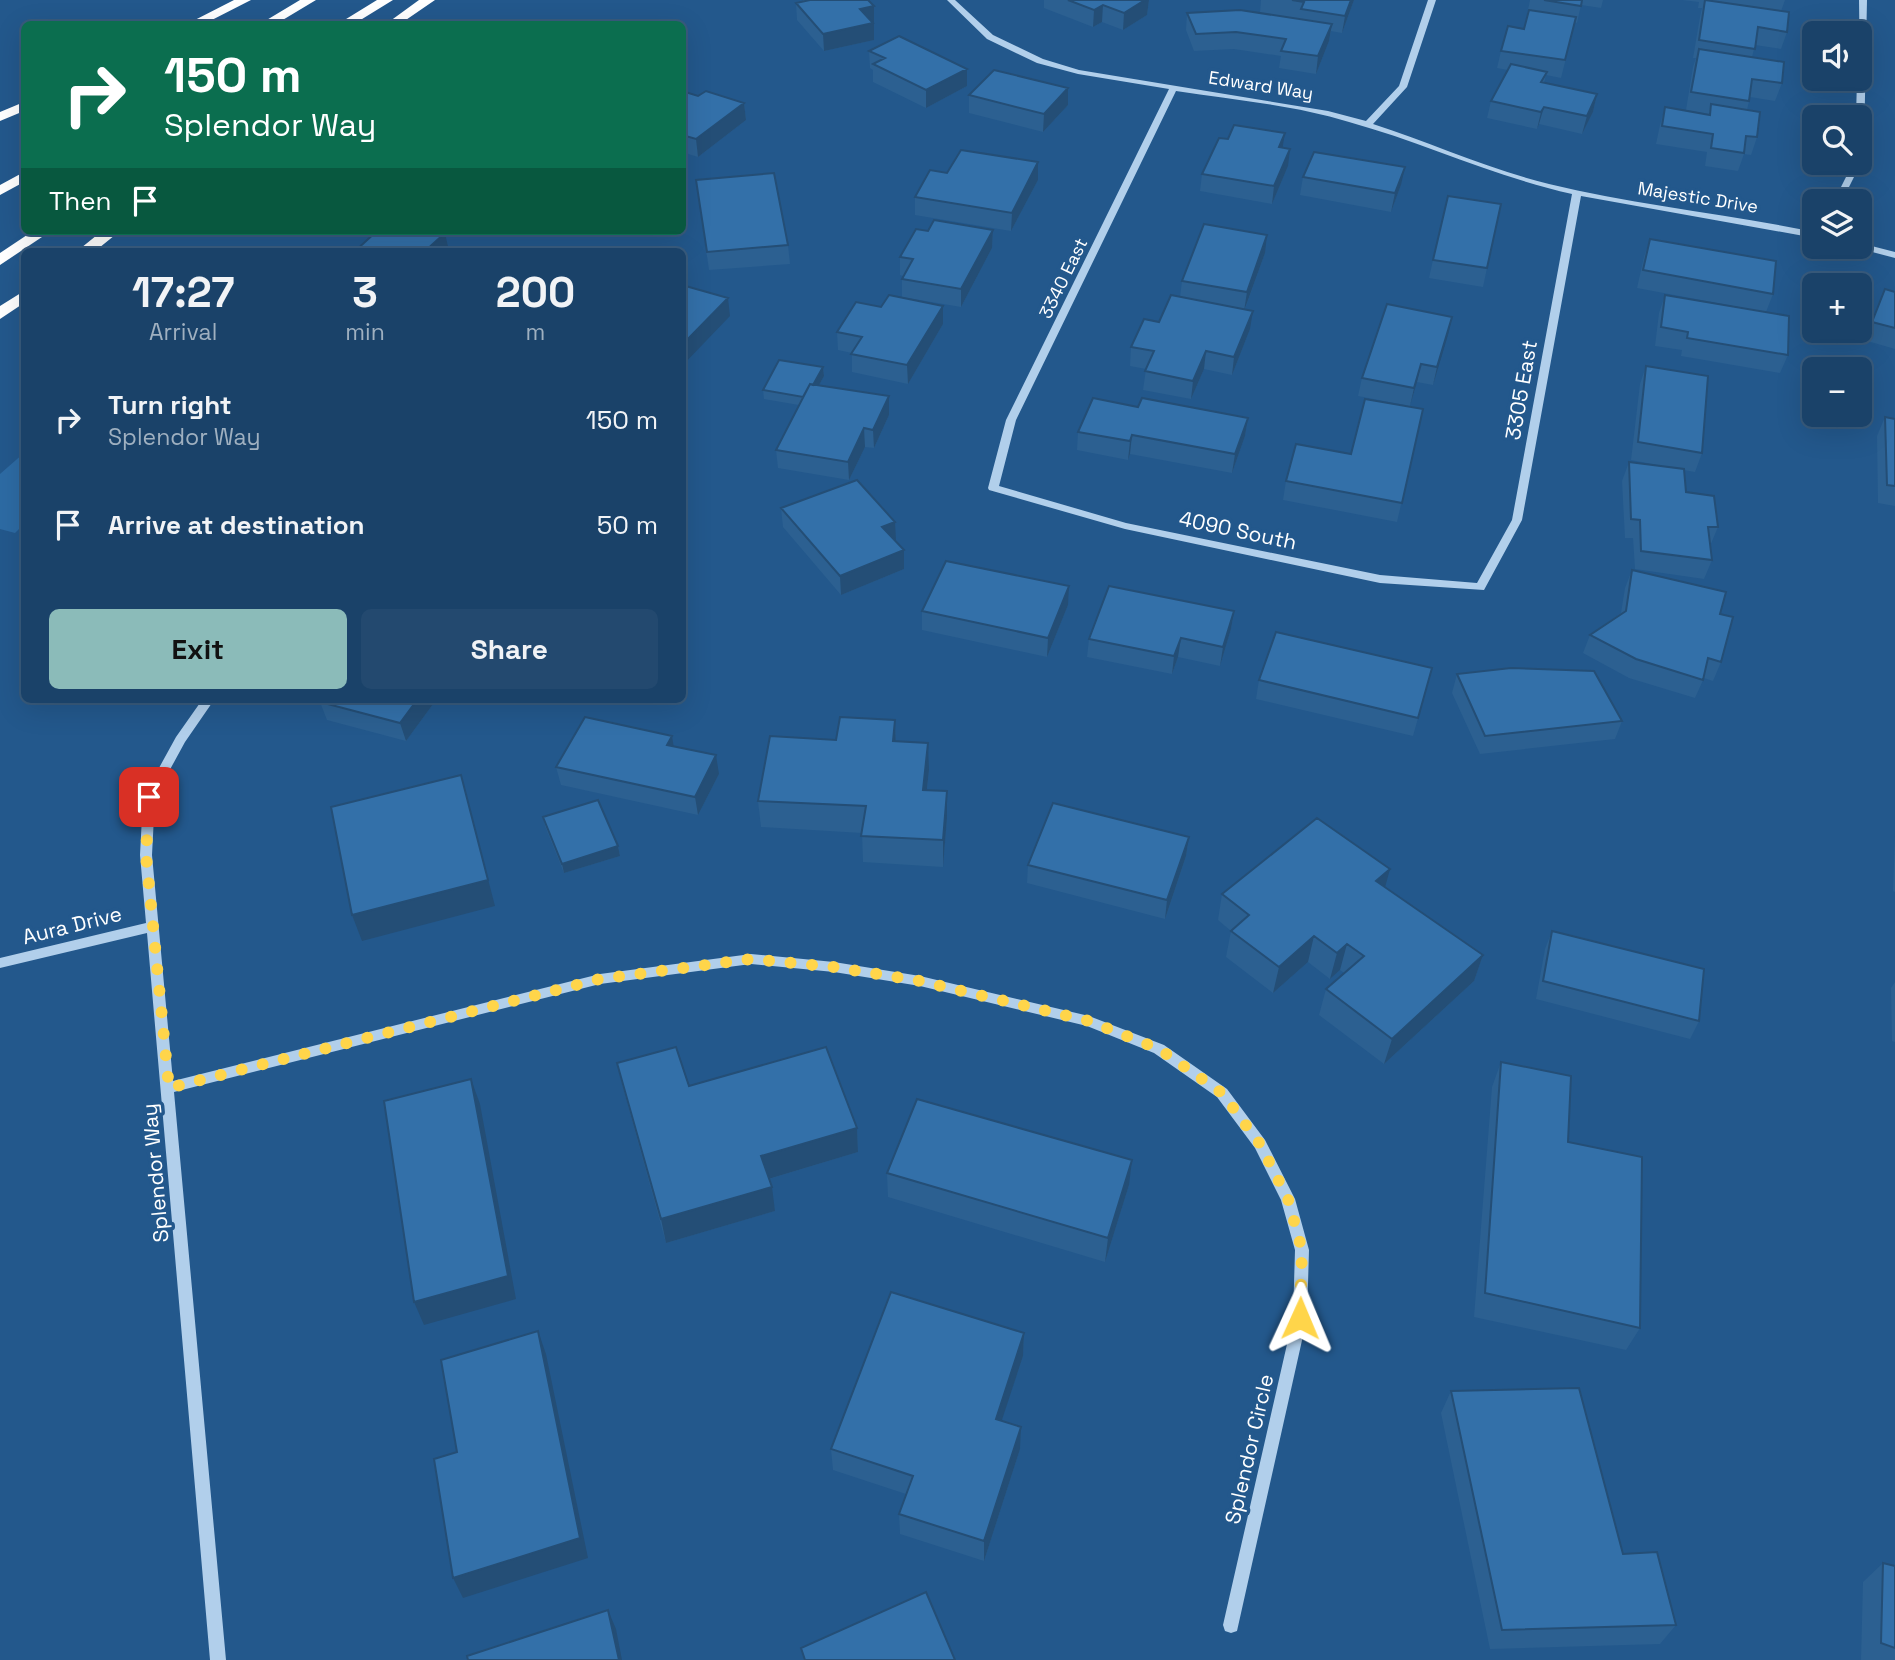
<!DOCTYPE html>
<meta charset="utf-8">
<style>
:root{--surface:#1a4269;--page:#23496f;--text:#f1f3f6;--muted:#9fb0c0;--line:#385b7d;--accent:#8bbbb9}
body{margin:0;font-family:"Space Grotesk",sans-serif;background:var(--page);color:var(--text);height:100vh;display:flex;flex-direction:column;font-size:26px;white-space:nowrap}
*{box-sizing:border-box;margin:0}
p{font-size:23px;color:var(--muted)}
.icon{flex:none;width:38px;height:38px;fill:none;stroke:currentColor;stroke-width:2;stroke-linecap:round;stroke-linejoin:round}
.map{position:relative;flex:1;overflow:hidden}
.sheet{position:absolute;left:21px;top:248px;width:665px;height:455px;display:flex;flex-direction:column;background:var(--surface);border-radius:10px;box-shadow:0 7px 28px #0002,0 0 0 2px var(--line)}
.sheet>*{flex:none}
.guide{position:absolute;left:21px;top:21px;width:665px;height:214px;border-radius:10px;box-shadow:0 7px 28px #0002,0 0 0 2px var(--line);background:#0b6e4f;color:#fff;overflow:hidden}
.controls{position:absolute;left:1802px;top:21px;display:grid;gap:14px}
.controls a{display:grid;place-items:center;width:70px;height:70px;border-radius:10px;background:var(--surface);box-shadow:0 7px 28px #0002,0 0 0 2px var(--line);font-size:35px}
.pin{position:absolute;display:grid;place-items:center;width:60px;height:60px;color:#fff;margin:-30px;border-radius:14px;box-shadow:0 4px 10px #0006}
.me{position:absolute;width:77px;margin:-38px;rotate:1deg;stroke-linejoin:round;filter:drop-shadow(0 0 5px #0008)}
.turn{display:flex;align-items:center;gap:24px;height:147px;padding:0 28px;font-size:32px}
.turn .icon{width:91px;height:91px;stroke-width:2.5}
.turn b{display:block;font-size:49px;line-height:60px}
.then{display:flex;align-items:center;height:66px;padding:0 28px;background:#0003;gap:14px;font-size:26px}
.eta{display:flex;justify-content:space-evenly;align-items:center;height:119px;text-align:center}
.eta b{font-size:42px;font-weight:600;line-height:49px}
.primary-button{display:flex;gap:14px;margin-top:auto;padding:14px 28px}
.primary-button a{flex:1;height:80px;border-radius:10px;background:var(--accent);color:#111;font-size:28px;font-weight:600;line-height:80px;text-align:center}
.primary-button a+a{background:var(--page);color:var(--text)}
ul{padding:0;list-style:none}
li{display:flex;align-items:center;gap:21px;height:105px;padding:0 28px}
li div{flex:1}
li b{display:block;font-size:26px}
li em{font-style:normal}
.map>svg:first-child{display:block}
.green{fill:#2d6ba4}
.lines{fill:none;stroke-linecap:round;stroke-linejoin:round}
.minor{fill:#b1cfeb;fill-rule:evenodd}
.highway{fill:#fff;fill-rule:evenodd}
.wall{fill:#2c6091}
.shaded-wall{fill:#244e76}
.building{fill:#3370a9;stroke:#244e76;stroke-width:2}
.route{stroke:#ffd54a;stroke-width:12;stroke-dasharray:0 21.6}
.labels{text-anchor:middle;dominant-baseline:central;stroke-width:7;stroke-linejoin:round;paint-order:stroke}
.far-street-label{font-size:18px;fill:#fff;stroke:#23588c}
.street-label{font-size:21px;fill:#fff;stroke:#23588c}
</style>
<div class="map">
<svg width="1895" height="1660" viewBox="0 0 1895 1660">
<rect width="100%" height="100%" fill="#23588c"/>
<!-- green -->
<path class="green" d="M24,453v71l-9,9 -15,-4v-55z"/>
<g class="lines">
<!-- minor -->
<path class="minor" d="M947,0h8l38,35 50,24 36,11 249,41 38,10 33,-35 29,-86h8l-29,87 -34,37c59,19 115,45 176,60 87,21 178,30 266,48v6l-234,-42 -59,324 -38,70 -104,-7 -255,-54 -136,-39 -1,-2 18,-68 163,-331 -91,-15 -41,-11 -50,-24zM1176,91c58,9 118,14 173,31 76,21 146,55 223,72l-60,326 -35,63 -97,-8 -254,-52 -127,-37 17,-66z
M1859,0h8l-3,144 -4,2v-29h-4l1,-38h3z
M1860,162l1,1 -19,38h-8l19,-38z
M1860,243l35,9v6l-38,-10 3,-1z
M573,246l5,3 -3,3h-10z
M202,700h12l-29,42 -30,55 -3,58 21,226 427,-107 151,-20 83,8 86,14 169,40 75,29 63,44 38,51 30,59 14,51 -2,68 -70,313 -6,2 -6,-2 -2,-6 70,-307 2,-68 -14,-50 -26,-52 -38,-51 -63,-44 -67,-27 -167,-40 -86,-14 -83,-8 -151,20 -426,108 52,568h-16l-63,-727 -147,35v-10l146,-35 -6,-68 3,-58 33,-60z"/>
<!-- highway -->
<path class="highway" d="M234,0h17l-47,24h-17z
M300,0h16l-40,24h-16z
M377,0h16l-39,24h-16z
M419,0h16l-35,24h-14z
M24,102v9l-24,10v-9z
M24,172v10l-24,13v-10z
M33,231h18l-51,34v-12z
M102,231h18l-26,21h-18z
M24,291v12l-24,16v-13z"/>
</g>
<!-- wall -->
<path class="wall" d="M803,0h65l6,6v34l-50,11 -27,-31 -1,-17 7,-2z
M1044,0h105l-2,15 -24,15 -21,-8 -9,5 -49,-19z
M1261,0h93l-12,33 -11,-2 -2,10 -13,33 -37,-6 2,-12 -47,-7 -40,2 -8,-21 1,-17 113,6 -40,-6z
M1530,0h73l-2,8 -20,-3 -4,18 -2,-1 -14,56 -15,-3 -2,8 53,11 -4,18 -11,22 -43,-10 -2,5 -50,-11 4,-17 17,-31 -11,-2 4,-17 23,-22 4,-14h-1z
M1682,0h103l-4,11 6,21 -6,17 -26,-4 -3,12 30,26 -7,18 -25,-4 -3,13 10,27 -6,18 -7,-1 -6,17 -33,-5 2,-14 -51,-8 4,-19 5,-18 43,7 -22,-4 7,-43 3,-9h-3l7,-41 2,-9h-4l1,-6z
M869,51l98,35 -41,22 -53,-26v-12l-3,-2z
M1068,88v17l-25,27 -74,-19v-18z
M682,91l16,5 46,7 2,17 -48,37 -16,-5z
M1283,147l5,19 -16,38 -72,-13 2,-17z
M1038,162v18l-27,51 -96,-16v-18l32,-24z
M1303,177l98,8 -10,27 -91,-17z
M696,180l92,65 2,19 -81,6z
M993,230l-1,18 -31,59 -59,-10v-18l1,-3 -3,-1v-18l28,-26z
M1650,239l123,55 -7,18 22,43 -8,18 -99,-17 1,-6 -27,-4 4,-33 6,-18 84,14 -112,-21 7,-31z
M1265,253l-20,56 5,20 -18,46 -28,-6 -13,30 -48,-9 3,-21 -16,-3 1,-19 28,-25 21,-25 2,-16z
M1433,260l54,8 -4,19 -54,-9z
M1885,289l10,3v57l-31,-9z
M1452,317l-19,68 -16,-3 -7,24 13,3 -26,113 -114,-22 3,-19 65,-27 54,-49 -47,-9 4,-18z
M943,324l-35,60 -56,-12v-19l-14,-3 -1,-18z
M1646,366l56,87 -7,19 -11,-2 2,22 32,35 -8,19 2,14 -8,19 -69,-10 -2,-31h-8l-3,-57 7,-19 44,6 -42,-8 9,-76z
M823,367l1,9 -5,9 70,11v19l-15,33 -9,-1 -16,33 -71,-12 -2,-18 23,-45 -35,-6 -1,-9z
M1138,407l110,11 -3,18 -13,37 -102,-19 -2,6 -51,-10 1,-18z
M1885,417l10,2v87l-17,-3 -1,-67z
M781,508l115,32 -1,1 9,28 -63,26 -58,-68z
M1632,570l88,44 1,48 -8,19 -9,-3 -9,20 -66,-20 -46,-25 7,-18 31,-22 4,-25z
M1068,605l-21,52 -125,-27v-19z
M1234,611l-3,18 -11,37 -42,-9 -6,17 -85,-17 2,-18z
M1432,668l-19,68 -157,-37 3,-19z
M1457,674l165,47 -7,18 -135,15 -28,-61z
M436,700l-30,41 -79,-21 -7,-18z
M895,720l1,21 33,29 -2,20 20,28 -4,49 -80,-5 -1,-29 -101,-6 -3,-26 78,-61z
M674,746l45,28 -21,41 -137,-30 -5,-18z
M543,817l75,29 2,10 -56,17 -19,-47z
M1895,836v56l-2,-1z
M1189,837l-3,19 -21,63 -138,-36 1,-18z
M1385,887l98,68 -9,26 -90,83 -65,-49 7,-26 18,-16 -4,-3 -10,9 -22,-17 -35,31 -47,-36 5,-26 -13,-11 4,-26z
M1552,931l147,90 -9,18 -154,-40 9,-50z
M1895,982v60l-3,-1 -1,-53z
M1501,1062l67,80 72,186 -14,22 -152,-33 18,-230z
M617,1063l72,23 168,42 1,24 -89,27 6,32 -109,32 -43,-155z
M887,1173l242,12 -24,77 -217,-65z
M1024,1333l-1,23 -22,65 19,28 -36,112 -84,-27 -1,-20 7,-20 -73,-24 -2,-21z
M1451,1391l172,163 53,71 -16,19 -170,5 -49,-236z
M1883,1563l12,3v94h-34l2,-78z"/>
<!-- shaded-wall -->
<path class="shaded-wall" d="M1145,0h4l-2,15 -24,15 1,-17z
M1351,0h3l-12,33 3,-17z
M1103,5l-1,17 -9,5 1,-17z
M874,6v34l-50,11 -1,-17 37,-25z
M1332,24l-3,17 -13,33 2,-18z
M967,69v17l-41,22v-18z
M1068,88v17l-25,27 1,-18z
M1597,94l-4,18 -11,22 5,-18z
M744,103l2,17 -48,37 -2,-18z
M1544,107l-5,17 -2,5 4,-17z
M1285,133l-3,18 -3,-4z
M1290,149l-2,17 -16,38 2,-18z
M1038,162v18l-27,51 1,-18z
M1405,167l-4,18 -10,27 4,-19z
M993,230l-1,18 -31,59v-18z
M445,233l4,18 -1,1h-24z
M1267,235l-2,18 -21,58 3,-19z
M728,298l2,18 -48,50v-21z
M943,306v18l-35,60 -1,-19z
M1253,311l-3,18 -18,46 2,-18z
M1452,317l-4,18 -15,50 4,-18z
M1206,351l-2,18 -13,30 2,-18z
M1421,364l-4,18 -7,24 4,-18z
M823,367l1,9 -17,31v-10z
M889,396v19l-15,33 -1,-18z
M1248,418l-3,18 -13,37 3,-19z
M864,428l1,19 -16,33 -1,-18z
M1132,435l-2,19 -2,6 2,-19z
M895,522l1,18 -13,5 -1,-18z
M904,550v19l-63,26 -1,-19z
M1069,586l-1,19 -21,52 1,-19z
M1234,611l-3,18 -11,37 3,-19z
M1181,638l-3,19 -6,17 2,-18z
M417,700h19l-30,41 -6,-18z
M895,720l1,27 -3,-6z
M672,736l3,18 -8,-9z
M928,743l1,27 -5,46 -1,-26z
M716,755l3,19 -21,41 -3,-18z
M461,775l34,131 -133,35 -10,-26z
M947,791v27l-4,49v-27z
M1189,837l-3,19 -21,63 2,-19z
M618,846l2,10 -56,17 -2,-9z
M1390,869l-7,26 -7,-14z
M1314,936l-6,26 -35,31 6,-26z
M1347,944l-7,26 -10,9 7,-26z
M1483,955l-9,26 -90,83 8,-25z
M471,1079l9,25 36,195 -92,26 -10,-23z
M857,1128l1,24 -93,28 -4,-24z
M1132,1160l-3,25 -24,77 3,-24z
M772,1187l3,24 -109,32 -5,-24z
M538,1331l8,23 42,204 -125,40 -10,-20z
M1024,1333l-1,23 -28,85 1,-22z
M1021,1427l-1,22 -36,112v-20z
M608,1610l8,19 6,31h-3z"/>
<!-- building -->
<path class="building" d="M810,0h58l6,6 -14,3 13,14 -50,11 -27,-31z
M1068,0h77l-21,13 -21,-8 -9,5z
M1292,0h59l-6,16 -44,-7 3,-7z
M1544,0h38l-1,6z
M1705,0l84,12 -2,20 -29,-5 -3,22 -56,-9z
M1240,10l92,14 -14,32 -37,-5 5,-12 -50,-7 -40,2 -9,-21z
M1529,10l47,7 -11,43 -64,-9 7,-25 16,3z
M899,36l68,33 -41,21 -53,-26 12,-6 -16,-7z
M1699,49l85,13 -2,21 -30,-4 -3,22 -58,-9z
M1511,64l36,8 -6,10 56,12 -10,22 -43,-9 -3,5 -50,-11z
M994,70l74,18 -24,26 -75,-19z
M682,91l16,5 8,-5 38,12 -48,36 -14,-4z
M1711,104l49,8 -3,25 -11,-1 -2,17 -33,-5 2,-14 -51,-8 3,-19 45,8z
M1234,125l51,8 -6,14 11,2 -16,37 -72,-12 17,-36 9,1z
M961,150l77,12 -26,51 -97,-16 15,-27 17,3z
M1314,152l91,15 -10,26 -92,-16z
M774,173l14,72 -81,7 -11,-72z
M1448,196l53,8 -14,64 -54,-8z
M934,220l59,10 -32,59 -59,-10 11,-20 -13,-2 16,-28 12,2z
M1204,224l63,11 -20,57 -65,-11z
M377,231h60l8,2 -21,19h-70z
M1650,239l126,22 -3,33 -130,-24z
M682,285l46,13 -46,47z
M1885,289l10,3v36l-23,-6z
M889,295l54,11 -36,59 -56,-11 11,-17 -25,-5 19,-30 25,5z
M1171,295l82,16 -19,46 -28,-6 -13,30 -48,-10 9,-20 -23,-4 13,-28 15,3z
M1665,295l124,21 -1,39 -101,-17 1,-6 -27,-5z
M1387,304l65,13 -15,50 -16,-3 -7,24 -52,-10z
M779,360l44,7 -10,18 -3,-1 -7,13 -40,-7z
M1646,366l62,10 -6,77 -64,-11z
M810,384l79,12 -16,34 -9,-2 -16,34 -72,-12z
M1093,398l45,9 4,-9 106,20 -13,36 -103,-19 -2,6 -52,-9z
M1365,399l58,10 -21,94 -116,-22 10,-37 55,10z
M1885,417l10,2v67l-8,-1z
M1629,462l55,7 2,23 28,4 4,31h-10l4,33 -71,-9 -1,-31 -9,-1z
M857,480l38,42 -13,5 22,23 -64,26 -59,-68z
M946,561l123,25 -21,52 -126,-27z
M1632,570l94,22 -6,22 13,3 -12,45 -13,-4 -5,22 -67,-21 -46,-24 36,-24z
M1109,586l125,25 -11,36 -42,-9 -7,18 -85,-17z
M1276,632l156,36 -14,50 -159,-38z
M1511,668l83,3 28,50 -137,15 -28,-62z
M322,700h95l-17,23 -80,-21z
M585,717l87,19 -5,9 49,10 -21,42 -139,-30z
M840,717l55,3 -2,21 35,2 -5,47 24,1 -4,49 -82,-4 5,-30 -108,-5 12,-65 66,4z
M461,775l27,105 -136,35 -21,-108z
M598,800l20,46 -56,18 -19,-47z
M1053,803l136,34 -22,63 -139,-35z
M1317,818l73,51 -14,12 107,74 -91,84 -66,-50 38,-33 -17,-12 -10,9 -23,-17 -35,31 -48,-36 18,-16 -27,-21z
M1552,931l152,38 -5,52 -156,-40z
M676,1047l13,39 137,-39 31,81 -96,28 11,31 -111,32 -44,-156z
M1501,1062l70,14 -3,66 74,15 -2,171 -155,-35z
M471,1079l37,197 -94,26 -30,-201z
M917,1099l215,61 -24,78 -221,-65z
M891,1292l133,41 -28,86 25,8 -37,114 -85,-27 14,-38 -82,-27z
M538,1331l42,207 -127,40 -19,-119 23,-7 -16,-92z
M1579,1388l44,166 34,-2 19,73 -174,5 -51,-239z
M1883,1563l12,3v82l-14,-5z
M926,1592l29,68h-150l-4,-12z
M608,1610l11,50h-151l-1,-4z"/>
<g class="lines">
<!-- route -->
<path class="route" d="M149,797l-3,58 23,233 431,-109 151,-20 83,8 86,14 169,40 70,28 63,44 38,51 28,55 14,51 -2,68"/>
</g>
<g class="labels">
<!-- far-street labels -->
<g class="far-street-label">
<text transform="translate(1261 85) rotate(9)">Edward Way</text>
<text transform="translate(1698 197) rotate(9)">Majestic Drive</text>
<text transform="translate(1063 278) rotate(-64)">3340 East</text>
</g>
<!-- street labels -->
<g class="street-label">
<text transform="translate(1521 390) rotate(-80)">3305 East</text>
<text transform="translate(1238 530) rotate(12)">4090 South</text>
<text transform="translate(72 925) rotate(-14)">Aura Drive</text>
<text transform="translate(155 1173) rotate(-95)">Splendor Way</text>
<text transform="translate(1249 1449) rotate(-77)">Splendor Circle</text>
</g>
</g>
</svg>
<div class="controls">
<a><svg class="icon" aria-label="sound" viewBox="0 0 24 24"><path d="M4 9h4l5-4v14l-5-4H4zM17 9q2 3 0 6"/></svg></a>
<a><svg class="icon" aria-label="search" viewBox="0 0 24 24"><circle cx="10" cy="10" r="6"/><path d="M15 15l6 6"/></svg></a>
<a><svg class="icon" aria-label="layers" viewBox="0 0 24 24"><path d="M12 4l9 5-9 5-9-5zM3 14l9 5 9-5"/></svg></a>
<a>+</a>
<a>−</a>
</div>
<div class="pin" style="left:149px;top:797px;background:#d93025"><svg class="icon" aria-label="arrive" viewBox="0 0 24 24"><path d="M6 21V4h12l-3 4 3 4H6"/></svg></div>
<svg class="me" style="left:1300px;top:1318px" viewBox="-20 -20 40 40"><path d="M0-17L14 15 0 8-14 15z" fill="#ffd54a" stroke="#fff" stroke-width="4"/></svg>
<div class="guide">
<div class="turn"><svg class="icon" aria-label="right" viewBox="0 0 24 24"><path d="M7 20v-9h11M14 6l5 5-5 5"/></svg><div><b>150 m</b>Splendor Way</div></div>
<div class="then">Then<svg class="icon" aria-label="arrive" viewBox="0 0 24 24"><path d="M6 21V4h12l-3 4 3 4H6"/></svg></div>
</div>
<section class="sheet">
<div class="eta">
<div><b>17:27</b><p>Arrival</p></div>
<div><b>3</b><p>min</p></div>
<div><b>200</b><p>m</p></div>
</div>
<ul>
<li><svg class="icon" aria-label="right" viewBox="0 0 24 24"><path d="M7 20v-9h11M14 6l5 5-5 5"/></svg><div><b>Turn right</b><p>Splendor Way</p></div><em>150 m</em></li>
<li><svg class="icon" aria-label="arrive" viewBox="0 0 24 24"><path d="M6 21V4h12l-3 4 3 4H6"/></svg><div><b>Arrive at destination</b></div><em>50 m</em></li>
</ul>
<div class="primary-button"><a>Exit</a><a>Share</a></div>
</section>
</div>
